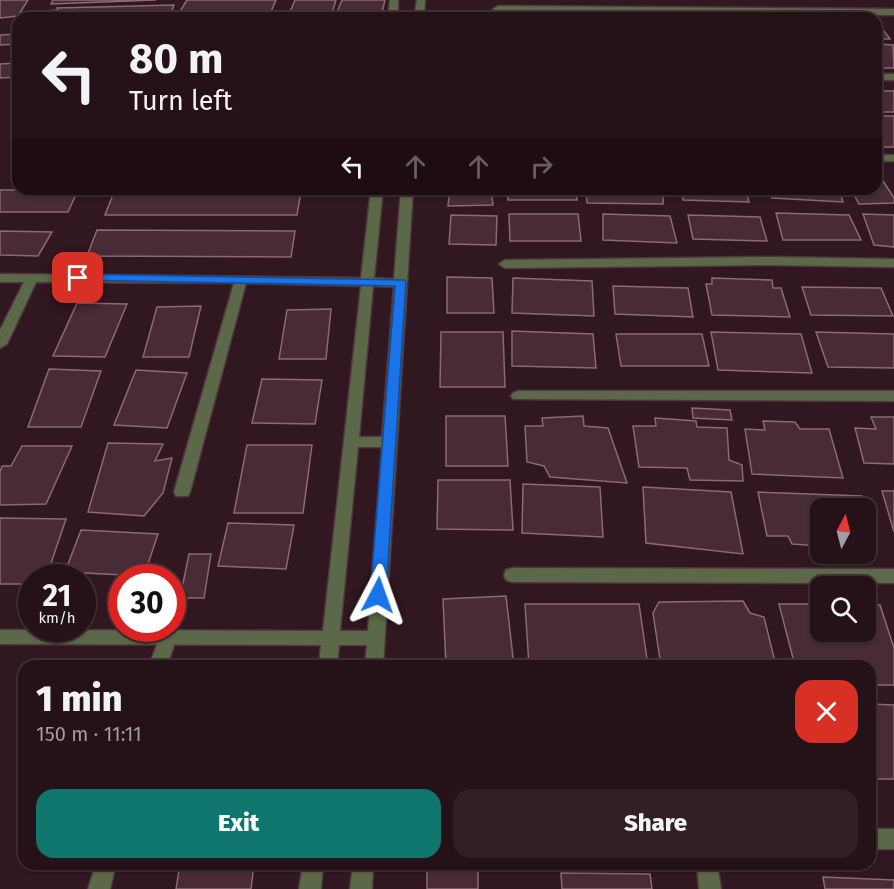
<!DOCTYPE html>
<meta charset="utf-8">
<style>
:root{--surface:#251118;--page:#311f25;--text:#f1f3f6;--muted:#a39da2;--line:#423137;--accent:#0f766e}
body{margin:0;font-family:"Fira Sans",sans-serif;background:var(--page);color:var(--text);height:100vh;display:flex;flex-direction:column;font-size:22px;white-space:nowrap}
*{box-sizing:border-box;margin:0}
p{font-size:20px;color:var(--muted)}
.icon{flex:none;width:33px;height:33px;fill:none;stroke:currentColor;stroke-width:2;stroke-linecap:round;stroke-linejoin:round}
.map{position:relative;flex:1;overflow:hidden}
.sheet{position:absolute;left:18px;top:660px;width:858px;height:210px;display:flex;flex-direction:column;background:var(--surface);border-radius:18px;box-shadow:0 2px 4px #0004,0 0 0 2px var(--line)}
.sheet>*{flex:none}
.guide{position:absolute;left:12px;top:12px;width:870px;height:183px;border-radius:18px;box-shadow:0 2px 4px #0004,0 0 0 2px var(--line);background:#251118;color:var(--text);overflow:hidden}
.needle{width:39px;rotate:7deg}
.tools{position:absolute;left:810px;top:498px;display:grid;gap:12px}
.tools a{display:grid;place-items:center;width:66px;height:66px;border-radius:12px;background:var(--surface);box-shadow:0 2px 4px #0004,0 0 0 2px var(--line);font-size:30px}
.speed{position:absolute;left:18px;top:564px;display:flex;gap:12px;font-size:30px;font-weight:700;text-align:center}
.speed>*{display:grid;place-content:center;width:78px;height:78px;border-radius:50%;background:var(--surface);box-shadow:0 2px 4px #0004,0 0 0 2px var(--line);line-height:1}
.speed small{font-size:15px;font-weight:400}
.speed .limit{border:9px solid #d22;background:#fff;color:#111}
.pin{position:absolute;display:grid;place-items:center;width:51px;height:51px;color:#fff;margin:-26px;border-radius:12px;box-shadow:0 3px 9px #0006}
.me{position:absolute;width:66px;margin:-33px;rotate:4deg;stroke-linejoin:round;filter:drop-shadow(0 0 4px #0008)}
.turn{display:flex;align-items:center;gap:21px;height:126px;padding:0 18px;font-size:27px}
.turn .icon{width:78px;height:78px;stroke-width:2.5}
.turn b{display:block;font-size:42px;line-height:51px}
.lanes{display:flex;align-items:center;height:57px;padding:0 18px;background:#0003;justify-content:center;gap:30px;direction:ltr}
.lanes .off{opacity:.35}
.round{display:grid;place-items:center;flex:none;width:63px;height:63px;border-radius:18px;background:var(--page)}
.head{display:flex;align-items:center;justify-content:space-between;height:102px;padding:0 18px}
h1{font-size:36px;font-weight:800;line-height:45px}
.button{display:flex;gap:12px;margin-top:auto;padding:12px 18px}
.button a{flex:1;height:69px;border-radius:18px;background:var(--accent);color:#fff;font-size:24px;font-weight:800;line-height:69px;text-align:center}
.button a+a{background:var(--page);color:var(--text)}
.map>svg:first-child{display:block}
.building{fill:#482b35;stroke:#8c6a74;stroke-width:1.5}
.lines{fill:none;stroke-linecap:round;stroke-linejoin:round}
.lane-casing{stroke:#4e353e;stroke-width:3}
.street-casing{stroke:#4e353e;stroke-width:3}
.lane{fill:#5c6948;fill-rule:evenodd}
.street{fill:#5c6948;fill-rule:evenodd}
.route{fill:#1a73e8;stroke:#114b97;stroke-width:1.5}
</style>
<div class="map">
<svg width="894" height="889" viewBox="0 0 894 889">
<rect width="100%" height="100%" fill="#311720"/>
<!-- building -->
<path class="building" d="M0,0h28l-10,16 -18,2z
M53,0h103l-105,4z
M187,0h89l-6,14 -91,-1z
M295,0h41l-5,16 -41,-4z
M342,0h43l-4,17 -45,-2z
M174,5l-3,8 -125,1v-3l12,-1 -1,-2z
M168,14l-1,4h-125l1,-1z
M568,16l55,1v1h-55z
M876,22l2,1 12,16h-14z
M18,34v10l-18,1v-10z
M876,44l17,1 1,23h-18z
M18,63v14l-18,1v-14z
M876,91h18v21h-18z
M876,116h18v31h-13l-5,-11z
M876,170l18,28v5l-35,1 -8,-15h25z
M450,189h41l2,16 -45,1z
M507,189h69l1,11h-69z
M586,189h78l-1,15 -76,-1z
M681,189h65l3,13 -66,-2z
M770,189h69l4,13 -71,-4z
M0,190h78l-10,22h-68z
M114,192h187l-4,23h-192z
M776,213l73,2 12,25h-78z
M509,214h69l3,27h-71z
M603,214l67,2 7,27 -74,-3z
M863,214l31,1v32l-20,-2z
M451,215l46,1 -1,29 -47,-1z
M688,215l72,2 7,24 -74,-2z
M97,230l198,1 -4,26 -204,-1z
M0,231l52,1 -14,24 -38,-1z
M447,277l45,1 2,35h-47z
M513,278l79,3 2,35 -82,-3z
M712,278l60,2 1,8h8l9,29 -78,-2 -6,-31h6z
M613,286l75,2 5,29 -78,-3z
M802,287l79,1 12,28 -82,-1z
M77,303l50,1 -22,53 -52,-1z
M201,306l-12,51h-46l14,-50z
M331,309l-5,50h-47l8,-49z
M512,331l81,3 3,34 -84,-2z
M441,332h62l2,55h-65z
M711,332l90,2 11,39 -94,-3z
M816,332l78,2v34l-66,-1z
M616,334h86l7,32h-88z
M49,369l52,2 -20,56h-53z
M136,370l51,3 -20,55 -53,-3z
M262,379l60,1 -7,44 -63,-1z
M692,408l38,2 2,10 -39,-2z
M446,416h59l3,50h-62z
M583,416l1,10 24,2 19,55 -77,-6 -6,-11 -17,-4 -2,-36h18l-1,-8z
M871,417h23v47l-30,-1 -9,-35 21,1z
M655,418l41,3 1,6 30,1 2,32 13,5 1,16 -53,-1 -3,-12 -48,-1 -6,-41h23z
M763,421l32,1 5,7h29l14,49 -91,-4 -7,-45 20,1z
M108,443l55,1 -8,17 17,-3 -9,35 -19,23 -56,-4z
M247,445h65l-9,68h-69z
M22,446h50l-26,58 -46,1v-33l2,-6h9z
M438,480h72l3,50 -76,-1z
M523,484l77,3 3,50 -81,-4z
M643,487l88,5 12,62 -97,-11z
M882,491h12v41z
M758,492l104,4 15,52h-11v-40h-46v38l-28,-2 -4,-8h-21z
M0,518l66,1 -20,59h-14v6h-32z
M228,523l66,2 -8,44 -68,-3z
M81,530l77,4 -14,42 -79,-4z
M189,554h22l-7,44h-24z
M506,596l8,70h-68l-3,-67z
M743,601l7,12 14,4 12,49h-115l-8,-53 6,-11z
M525,604h114l9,62h-119z
M779,604h41v28h46v-27h14l14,43v37h-24v-19h-75z
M870,704l24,1v74h-24z
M180,864h74l-3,25h-75z
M427,864h51v25h-51z
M561,873l89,1 2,15h-90z
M823,877l71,3v9h-69z"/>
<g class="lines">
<defs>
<path id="lane" d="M167,632l6,2 3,5 -9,27h-18l12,-32z
M96,864h20l-6,25h-22z"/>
<path id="street" d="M390,0h8v18h-10z
M417,0h8l-1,18h-10z
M498,6l396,3v6l-399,-4 -2,-2z
M876,74h18v6h-18z
M876,155h18v6h-18z
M371,189h12l-9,89 20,1 7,-90h12l-30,477h-18l2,-21h-28l-2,21h-18l2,-21 -321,-1v-14l323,1 38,-345 -115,-3 -56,209 -2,4h-12l-2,-4 60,-209 -198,-1 -29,62 -7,4v-18l24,-48h-24v-8l361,4zM373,286l21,1 -12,150h-23zM358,447h24l-14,184h-28z
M770,257l124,2v8l-124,-2 -265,3 -6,-4 6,-4z
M518,391h376v10l-381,-2 -2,-3 2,-3z
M512,568l382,1v14l-382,-1 -6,-2 -2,-5 2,-5z
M870,829h24v20h-24z
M303,864h20l-2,25h-22z
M353,864h20l-1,25h-22z
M697,864h20l4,25h-22z"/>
</defs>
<!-- lane casing -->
<use href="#lane" class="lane-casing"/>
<!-- street casing -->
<use href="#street" class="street-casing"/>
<!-- lane -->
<use href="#lane" class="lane"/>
<!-- street -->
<use href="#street" class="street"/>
</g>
<!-- route -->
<path class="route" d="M78,274l327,6 1,3 -20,312 -3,4 -5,2 -6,-2 -2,-4 25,-309 -321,-6v-5z"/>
</svg>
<div class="tools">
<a><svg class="needle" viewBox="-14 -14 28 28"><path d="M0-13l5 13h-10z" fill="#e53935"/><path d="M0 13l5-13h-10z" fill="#a39da2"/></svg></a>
<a><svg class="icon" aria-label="search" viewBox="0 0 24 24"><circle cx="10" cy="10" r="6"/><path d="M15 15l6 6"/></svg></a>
</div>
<div class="speed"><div>21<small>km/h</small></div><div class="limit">30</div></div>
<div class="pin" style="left:78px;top:278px;background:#d93025"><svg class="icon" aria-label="arrive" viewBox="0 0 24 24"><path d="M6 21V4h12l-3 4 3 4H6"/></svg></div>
<svg class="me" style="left:378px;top:595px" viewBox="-20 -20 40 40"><path d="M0-17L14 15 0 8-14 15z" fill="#1a73e8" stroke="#fff" stroke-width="4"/></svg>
<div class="guide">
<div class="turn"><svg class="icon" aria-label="left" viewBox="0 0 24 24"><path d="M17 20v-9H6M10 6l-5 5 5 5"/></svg><div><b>80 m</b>Turn left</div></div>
<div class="lanes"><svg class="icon" aria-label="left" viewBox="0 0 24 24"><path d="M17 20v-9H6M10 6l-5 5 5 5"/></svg><svg class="icon off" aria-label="ahead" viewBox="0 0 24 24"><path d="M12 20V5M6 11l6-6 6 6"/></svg><svg class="icon off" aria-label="ahead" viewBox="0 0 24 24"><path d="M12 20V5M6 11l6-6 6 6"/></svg><svg class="icon off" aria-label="right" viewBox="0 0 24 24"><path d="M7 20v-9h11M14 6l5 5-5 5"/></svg></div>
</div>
<section class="sheet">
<div class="head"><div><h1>1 min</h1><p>150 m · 11:11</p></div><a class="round" style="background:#d93025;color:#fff"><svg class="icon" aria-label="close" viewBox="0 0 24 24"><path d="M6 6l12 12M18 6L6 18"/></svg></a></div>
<div class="button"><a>Exit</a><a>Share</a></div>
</section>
</div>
